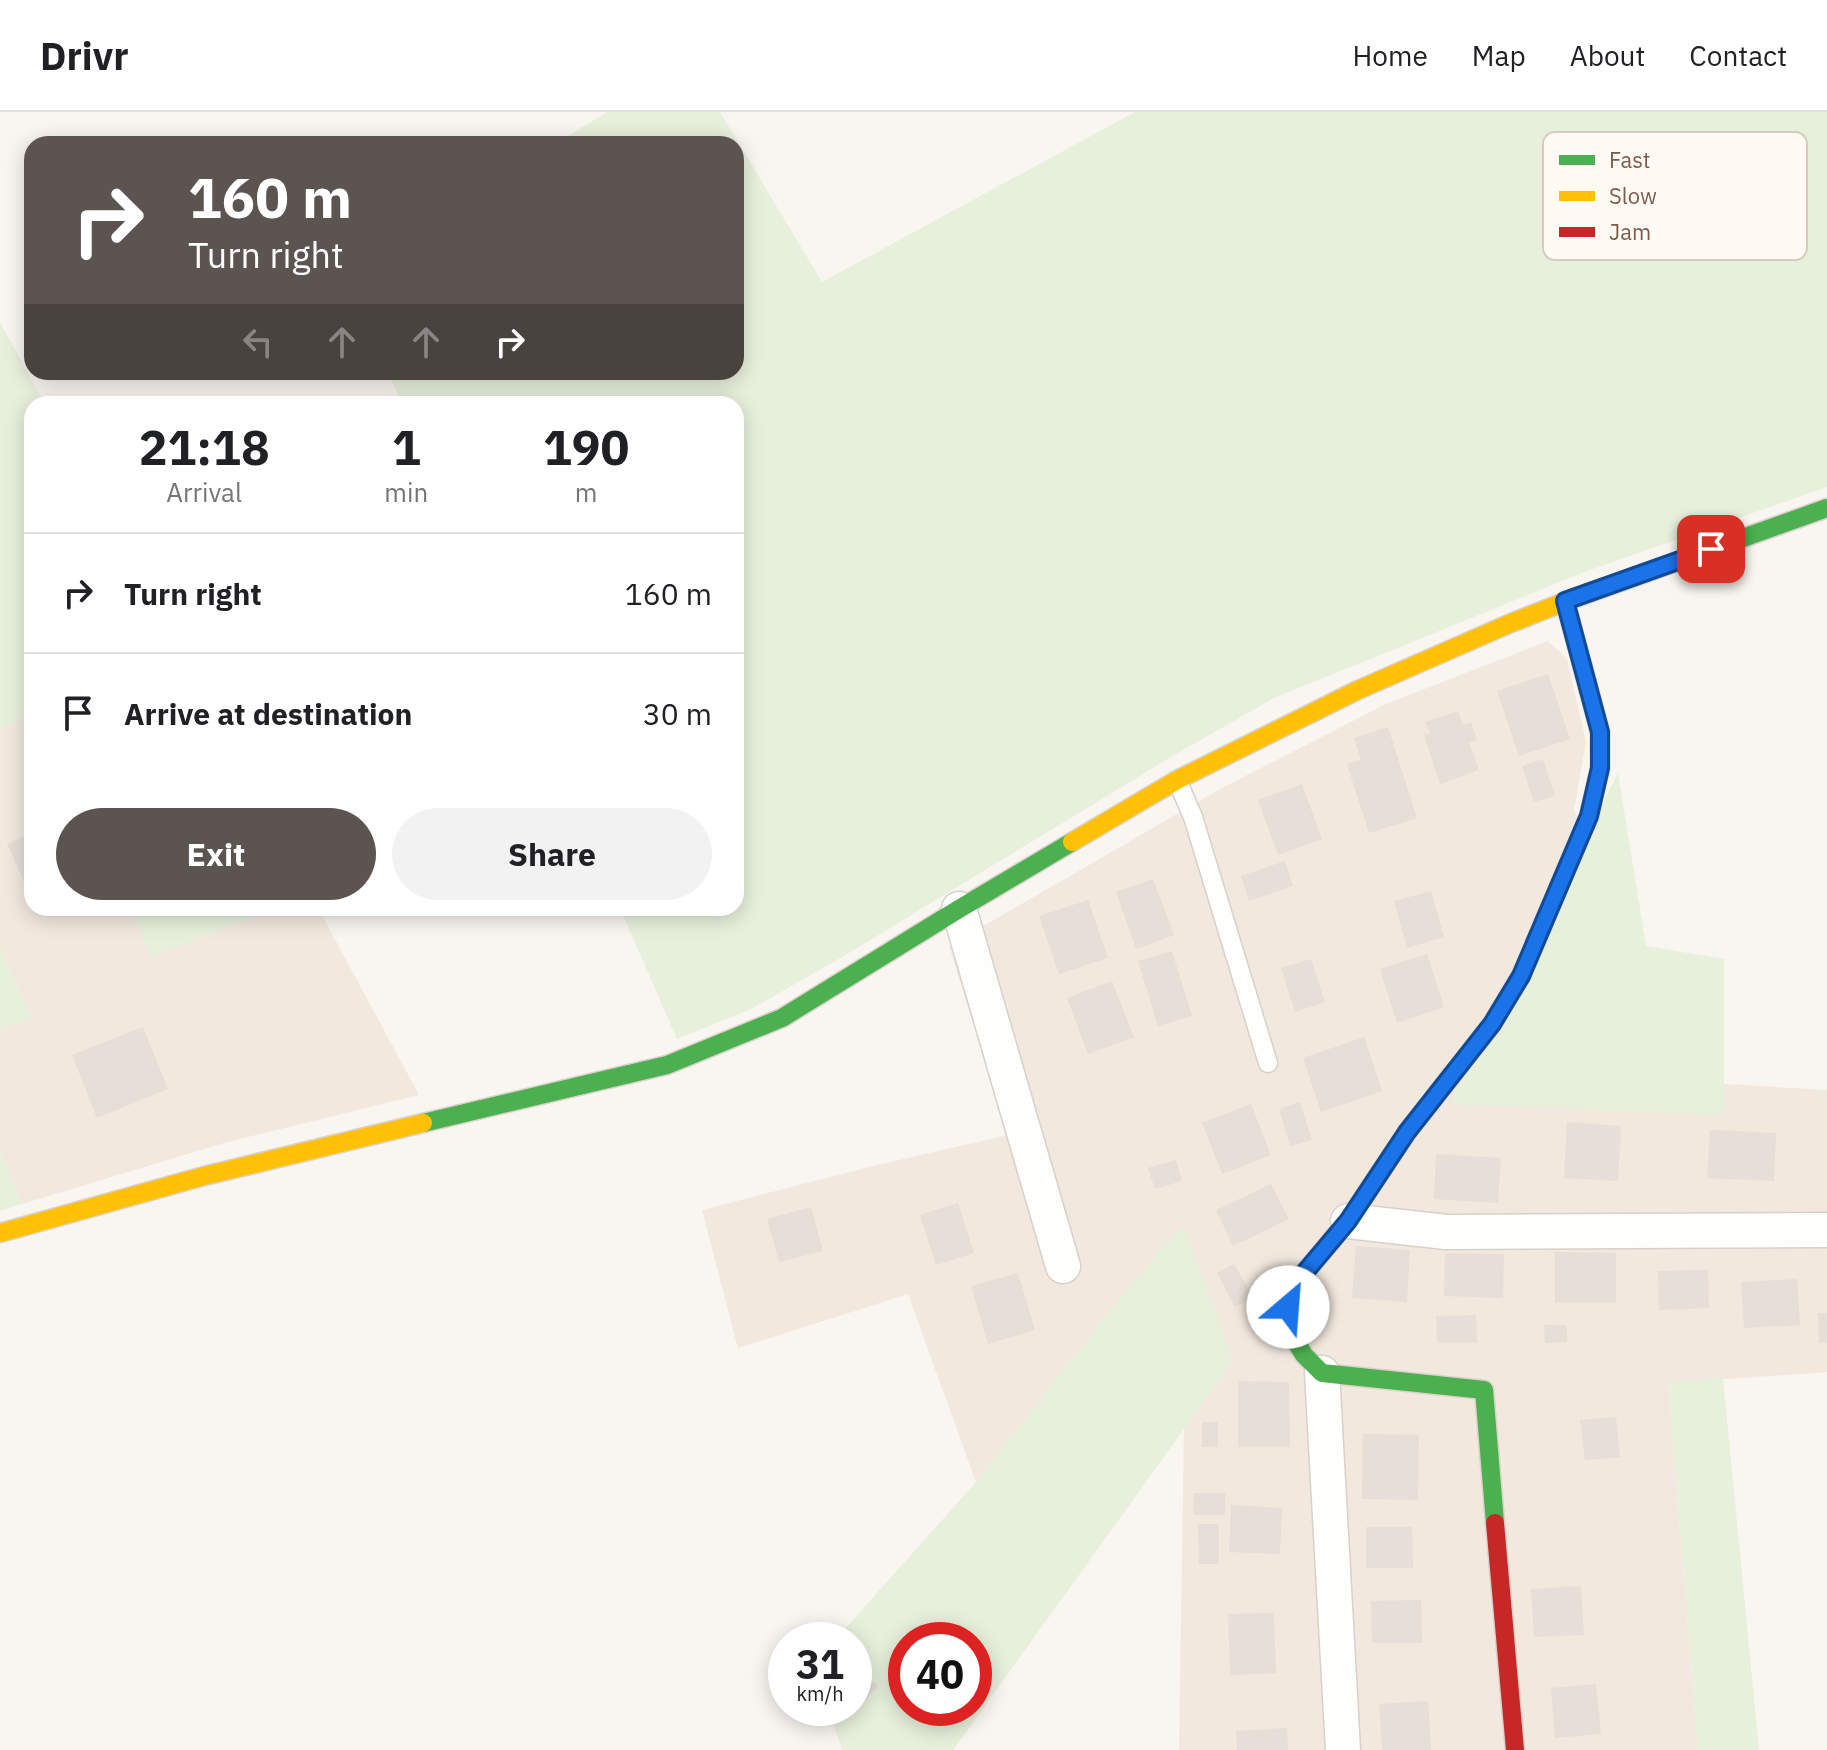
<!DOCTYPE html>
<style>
:root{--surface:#fff;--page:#f2f2f2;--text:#202124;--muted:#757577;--line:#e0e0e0;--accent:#5c5450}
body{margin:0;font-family:"IBM Plex Sans",sans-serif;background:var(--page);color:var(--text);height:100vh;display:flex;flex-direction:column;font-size:30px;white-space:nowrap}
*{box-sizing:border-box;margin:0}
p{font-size:26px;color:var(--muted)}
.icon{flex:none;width:44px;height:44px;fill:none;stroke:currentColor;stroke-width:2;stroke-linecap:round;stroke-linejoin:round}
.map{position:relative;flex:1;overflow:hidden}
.side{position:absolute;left:24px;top:284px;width:720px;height:520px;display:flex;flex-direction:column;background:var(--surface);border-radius:24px;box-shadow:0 4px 20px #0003}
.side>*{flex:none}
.banner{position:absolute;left:24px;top:24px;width:720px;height:244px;border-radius:24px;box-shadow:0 4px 20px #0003;background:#5c5450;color:#fff;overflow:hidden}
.speed{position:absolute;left:768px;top:1510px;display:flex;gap:16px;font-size:40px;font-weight:700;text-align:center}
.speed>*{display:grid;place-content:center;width:104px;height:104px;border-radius:50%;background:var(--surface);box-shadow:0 4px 20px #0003;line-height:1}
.speed small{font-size:20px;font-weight:400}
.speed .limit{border:12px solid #d22;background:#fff;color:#111}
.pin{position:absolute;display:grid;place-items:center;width:68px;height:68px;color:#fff;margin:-34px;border-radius:16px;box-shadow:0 4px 12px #0006}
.me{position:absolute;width:88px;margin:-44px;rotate:27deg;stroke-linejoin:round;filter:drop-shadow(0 0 6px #0008)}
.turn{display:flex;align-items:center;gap:28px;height:168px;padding:0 32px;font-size:36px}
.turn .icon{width:104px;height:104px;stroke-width:2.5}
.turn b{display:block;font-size:56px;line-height:68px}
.lanes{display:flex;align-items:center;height:76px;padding:0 32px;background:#0003;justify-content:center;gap:40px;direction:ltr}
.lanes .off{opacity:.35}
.eta{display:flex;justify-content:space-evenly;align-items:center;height:136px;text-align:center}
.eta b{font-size:48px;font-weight:700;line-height:56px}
.primary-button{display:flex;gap:16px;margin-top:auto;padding:16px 32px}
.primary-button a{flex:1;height:92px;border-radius:48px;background:var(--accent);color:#fff;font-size:32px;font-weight:700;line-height:92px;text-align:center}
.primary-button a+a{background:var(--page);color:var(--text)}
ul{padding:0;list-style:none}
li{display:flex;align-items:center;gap:24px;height:120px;padding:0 32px;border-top:2px solid var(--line)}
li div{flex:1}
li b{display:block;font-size:30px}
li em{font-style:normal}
header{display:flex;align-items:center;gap:48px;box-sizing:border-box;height:112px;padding:0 40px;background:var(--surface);border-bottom:2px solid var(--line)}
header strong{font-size:38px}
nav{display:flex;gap:44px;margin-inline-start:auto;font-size:28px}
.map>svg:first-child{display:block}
.residential{fill:#f2e8de}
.green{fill:#e7f0db;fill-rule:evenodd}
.building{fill:#e6ded7}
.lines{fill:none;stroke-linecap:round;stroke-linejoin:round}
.lane-casing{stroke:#d7d1cb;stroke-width:21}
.street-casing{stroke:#d7d1cb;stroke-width:37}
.fast-casing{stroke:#d9d2cb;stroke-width:21}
.slow-casing{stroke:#d9d2cb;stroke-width:21}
.jam-casing{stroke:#d9d2cb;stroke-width:21}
.lane{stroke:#fefefd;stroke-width:18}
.street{stroke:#fefefd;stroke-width:34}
.fast{stroke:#4caf50;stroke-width:18}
.slow{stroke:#ffc107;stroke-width:18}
.jam{stroke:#c62828;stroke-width:18}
.route-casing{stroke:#114b97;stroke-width:20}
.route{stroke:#1a73e8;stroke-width:14}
.key{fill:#fffaf3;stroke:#d7cbc1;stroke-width:2}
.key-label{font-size:22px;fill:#7a5c4d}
</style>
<header>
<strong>Drivr</strong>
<nav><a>Home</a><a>Map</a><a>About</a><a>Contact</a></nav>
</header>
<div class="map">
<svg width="1827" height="1638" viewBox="0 0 1827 1638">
<rect width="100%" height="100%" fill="#f9f5f0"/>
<!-- residential -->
<path class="residential" d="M1548,529l19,18 19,83 -12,68 149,305v-31l104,6v282l-159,11 30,367h-519l5,-321 49,-68 -125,-48 -132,169 -68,-188 -170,54 -36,-138 171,-44 135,-31 -59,-189 271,-157 166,-85z
M32,603v193h99l20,47 129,-47h38l101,187 -195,48 -202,61 -22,-54v-120l31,-12 -31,-71v-218z"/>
<!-- green -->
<path class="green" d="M607,0h113l102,170 313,-170h692v375l-240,84 -313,127 -103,59 -327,199 -93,53 -74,30 -57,-131h116v-504h-334l-14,-32h348v-228h-181z
M0,210l45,82h-13v311l-32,14z
M1618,661l28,173 78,13v156l-274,-11z
M131,796h149l-129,48z
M0,835l31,71 -31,12z
M0,1038l22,54 -22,7z
M1183,1112l50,137 -280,389h-111l-14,-42h26v-68h-19l141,-158 132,-169zM906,1528h68v68h-68z
M1723,1266l36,372h-61l-30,-368z"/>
<!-- building -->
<path class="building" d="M1548,562l22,65 -51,17 -22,-65z
M1458,599l5,14 8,-3 6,18 -8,3 10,27 -39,14 -16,-49 6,-2 -5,-11z
M1388,615l29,91 -48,15 -22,-69 14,-4 -7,-22z
M1543,647l12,37 -21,6 -12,-36z
M1302,672l20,55 -44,16 -20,-55z
M32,721v66l-25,-55z
M1285,749l8,25 -44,15 -8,-25z
M1153,767l21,56 -38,14 -20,-57z
M1431,779l13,46 -37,11 -13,-47z
M1088,788l20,58 -49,16 -20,-58z
M1172,839l20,65 -34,10 -20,-65z
M1427,842l17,53 -47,16 -17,-54z
M1311,847l14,43 -30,10 -14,-44z
M1112,869l22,56 -46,17 -21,-56z
M143,915l25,62 -71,29 -25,-63z
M1364,925l18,54 -61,21 -18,-54z
M1300,990l12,38 -22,6 -11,-37z
M1251,992l20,51 -49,19 -20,-51z
M1567,1010l54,4 -3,55 -54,-3z
M1710,1018l66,3 -2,48 -67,-3z
M1436,1042l65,4 -3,45 -64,-4z
M1176,1048l6,21 -27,8 -7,-21z
M1271,1072l18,35 -56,27 -17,-36z
M958,1091l16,50 -38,12 -16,-50z
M811,1095l12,44 -44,11 -12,-43z
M1356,1134l54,4 -3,52 -55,-4z
M1555,1140l61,1v50h-61z
M1445,1141l59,1 -1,44 -59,-2z
M1234,1152l19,33 -18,10 -18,-34z
M1708,1158l1,38 -50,2 -1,-39z
M1018,1161l17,57 -47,14 -17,-58z
M1797,1167l3,46 -56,3 -3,-46z
M1818,1201h9v30h-8z
M1476,1203l1,28h-40l-1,-27z
M1544,1213h23v17l-22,1z
M1238,1269l51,1 1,65h-52z
M1616,1305l4,40 -35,3 -5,-40z
M1202,1310h16v25h-16z
M1363,1322l56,1 -1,65 -56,-1z
M1194,1381h31v22h-32z
M1231,1393l51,3 -2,46 -51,-2z
M1198,1412h21v40h-20z
M1366,1415h46l1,41h-47z
M1581,1474l3,49 -50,2 -3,-48z
M1421,1488l1,43h-50l-1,-42z
M1274,1501l2,60 -46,2 -2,-61z
M854,1552l24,22 -21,23 -3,-3z
M1596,1572l5,50 -46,4 -4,-50z
M1428,1589l3,49h-49l-3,-46z
M1287,1616l1,22h-51l-1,-19z"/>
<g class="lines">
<defs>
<path id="lane" d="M1177,668l16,37 75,246"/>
<path id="street" d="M959,797l104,357
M1348,1109l98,11 381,-2
M1322,1261l21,377"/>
<path id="fast" d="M1572,487l255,-91
M423,1011l244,-58 115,-47 177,-109 113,-67
M1495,1411l-11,-133 -162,-17 -18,-18 -19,-31 5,-34 58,-69 59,-89 85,-108 12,-20"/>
<path id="slow" d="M1072,730l105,-62 181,-90 153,-67 61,-24
M1504,892l17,-28 68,-160 11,-48v-36l-35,-131
M0,1121l204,-57 219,-53"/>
<path id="jam" d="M1495,1411l20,227"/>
</defs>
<!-- lane casing -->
<use href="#lane" class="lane-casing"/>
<!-- street casing -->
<use href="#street" class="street-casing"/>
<!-- fast casing -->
<use href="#fast" class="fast-casing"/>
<!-- slow casing -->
<use href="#slow" class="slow-casing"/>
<!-- jam casing -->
<use href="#jam" class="jam-casing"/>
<!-- lane -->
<use href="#lane" class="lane"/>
<!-- street -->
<use href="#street" class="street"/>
<!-- fast -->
<use href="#fast" class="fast"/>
<!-- slow -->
<use href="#slow" class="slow"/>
<!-- jam -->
<use href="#jam" class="jam"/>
</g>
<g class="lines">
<defs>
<path id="route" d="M1288,1195l2,-17 58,-69 59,-89 85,-108 29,-48 68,-160 11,-48v-36l-35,-131 146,-52"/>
</defs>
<!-- route casing -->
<use href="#route" class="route-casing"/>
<!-- route -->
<use href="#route" class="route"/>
</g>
<!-- legend -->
<rect x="1543" y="20" width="264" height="128" rx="12" class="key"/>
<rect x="1559" y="43" width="36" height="10" fill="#4caf50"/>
<rect x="1559" y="79" width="36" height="10" fill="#ffc107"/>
<rect x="1559" y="115" width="36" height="10" fill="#c62828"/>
<g class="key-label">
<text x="1609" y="56">Fast</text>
<text x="1609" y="92">Slow</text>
<text x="1609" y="128">Jam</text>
</g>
</svg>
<div class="speed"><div>31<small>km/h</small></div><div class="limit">40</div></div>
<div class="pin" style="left:1711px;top:437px;background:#d93025"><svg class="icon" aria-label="arrive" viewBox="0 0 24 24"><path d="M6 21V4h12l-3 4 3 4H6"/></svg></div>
<svg class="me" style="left:1288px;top:1195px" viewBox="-20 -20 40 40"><circle r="19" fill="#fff"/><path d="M0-13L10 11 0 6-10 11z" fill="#1a73e8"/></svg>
<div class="banner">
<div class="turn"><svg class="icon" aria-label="right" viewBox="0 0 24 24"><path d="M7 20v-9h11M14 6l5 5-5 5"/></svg><div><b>160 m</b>Turn right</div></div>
<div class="lanes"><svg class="icon off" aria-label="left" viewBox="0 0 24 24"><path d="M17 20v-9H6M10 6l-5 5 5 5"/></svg><svg class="icon off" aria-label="ahead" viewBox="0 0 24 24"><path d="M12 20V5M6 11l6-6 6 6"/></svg><svg class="icon off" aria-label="ahead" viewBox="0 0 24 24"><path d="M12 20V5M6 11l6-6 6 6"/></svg><svg class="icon" aria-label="right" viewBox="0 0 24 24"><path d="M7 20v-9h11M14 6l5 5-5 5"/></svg></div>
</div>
<section class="side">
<div class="eta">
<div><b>21:18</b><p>Arrival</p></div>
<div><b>1</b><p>min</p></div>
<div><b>190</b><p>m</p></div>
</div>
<ul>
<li><svg class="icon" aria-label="right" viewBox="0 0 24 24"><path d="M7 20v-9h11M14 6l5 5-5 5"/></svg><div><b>Turn right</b></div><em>160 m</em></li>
<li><svg class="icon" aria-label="arrive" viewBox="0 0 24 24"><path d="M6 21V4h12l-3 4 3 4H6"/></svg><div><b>Arrive at destination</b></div><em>30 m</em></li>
</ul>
<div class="primary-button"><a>Exit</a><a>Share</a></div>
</section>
</div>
